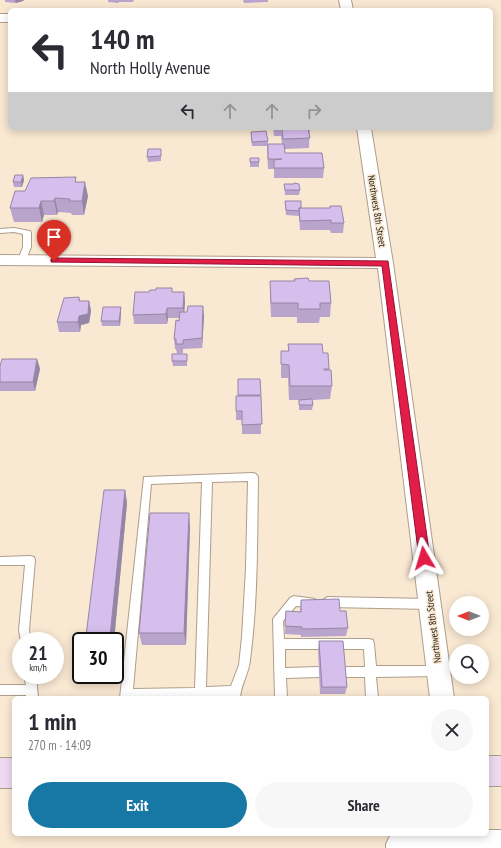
<!DOCTYPE html>
<meta charset="utf-8">
<style>
:root{--surface:#fff;--page:#f7f7f7;--text:#2b2b33;--muted:#7c7c81;--accent:#1878a5}
body{margin:0;font-family:"PT Sans Narrow",sans-serif;background:var(--page);color:var(--text);height:100vh;display:flex;flex-direction:column;font-size:15px;white-space:nowrap}
*{box-sizing:border-box;margin:0}
p{font-size:13px;color:var(--muted)}
.icon{flex:none;width:22px;height:22px;fill:none;stroke:currentColor;stroke-width:2;stroke-linecap:round;stroke-linejoin:round}
.map{position:relative;flex:1;overflow:hidden}
.drawer{position:absolute;left:12px;top:696px;width:477px;height:140px;display:flex;flex-direction:column;background:var(--surface);border-radius:6px;box-shadow:0 2px 10px #0003}
.drawer>*{flex:none}
.hud{position:absolute;left:8px;top:8px;width:485px;height:122px;border-radius:6px;box-shadow:0 2px 10px #0003;background:#fff;color:var(--text);overflow:hidden}
.needle{width:26px;rotate:270deg}
.buttons{position:absolute;left:449px;top:596px;display:grid;gap:8px}
.buttons a{display:grid;place-items:center;width:40px;height:40px;border-radius:50%;background:var(--surface);box-shadow:0 2px 10px #0003;font-size:20px}
.speed{position:absolute;left:12px;top:632px;display:flex;gap:8px;font-size:20px;font-weight:700;text-align:center}
.speed>*{display:grid;place-content:center;width:52px;height:52px;border-radius:50%;background:var(--surface);box-shadow:0 2px 10px #0003;line-height:1}
.speed small{font-size:10px;font-weight:400}
.speed .limit{border:2px solid #111;border-radius:6px;background:#fff;color:#111}
.pin{position:absolute;display:grid;place-items:center;width:34px;height:34px;color:#fff;margin:-41px -17px;border-radius:50% 50% 50% 0;rotate:-45deg;box-shadow:0 0 4px #0007}
.pin .icon{rotate:45deg}
.me{position:absolute;width:44px;margin:-22px;rotate:353deg;stroke-linejoin:round;filter:drop-shadow(0 0 3px #0008)}
.turn{display:flex;align-items:center;gap:14px;height:84px;padding:0 16px;font-size:18px}
.turn .icon{width:52px;height:52px;stroke-width:2.5}
.turn b{display:block;font-size:28px;line-height:34px}
.lanes{display:flex;align-items:center;height:38px;padding:0 16px;background:#0003;justify-content:center;gap:20px;direction:ltr}
.lanes .off{opacity:.35}
.round{display:grid;place-items:center;flex:none;width:42px;height:42px;border-radius:21px;background:var(--page)}
.head{display:flex;align-items:center;justify-content:space-between;height:68px;padding:0 16px}
h1{font-size:24px;font-weight:600;line-height:30px}
.button{display:flex;gap:8px;margin-top:auto;padding:8px 16px}
.button a{flex:1;height:46px;border-radius:24px;background:var(--accent);color:#fff;font-size:16px;font-weight:600;line-height:46px;text-align:center}
.button a+a{background:var(--page);color:var(--text)}
.map>svg:first-child{display:block}
.lines{fill:none;stroke-linecap:round;stroke-linejoin:round}
.service-casing{stroke:#ae9e8a;stroke-width:2}
.minor-casing{stroke:#ae9e8a;stroke-width:2}
.secondary-casing{stroke:#ae9e8a;stroke-width:2}
.service{fill:#fff;fill-rule:evenodd}
.minor{fill:#fff;fill-rule:evenodd}
.secondary{fill:#eddaf1;fill-rule:evenodd}
.wall{fill:#b9a4cc}
.shaded-wall{fill:#9686a6}
.building{fill:#d7bfed;stroke:#9686a6}
.route{fill:#e11d48;stroke:#92132f}
.labels{text-anchor:middle;dominant-baseline:central;stroke-width:3;stroke-linejoin:round;paint-order:stroke}
.street-label{font-size:10px;fill:#221c15;stroke:#f9e8d2}
</style>
<div class="map">
<svg width="501" height="848" viewBox="0 0 501 848">
<rect width="100%" height="100%" fill="#f9e8d2"/>
<g class="lines">
<defs>
<path id="service" d="M14,228l16,3 1,2v14l-6,15h-6l-1,-2 5,-13v-13l-9,-2 -14,1v-4z
M253,473l3,1 2,3c-1,61 0,123 -8,183 -1,13 -9,24 -10,38h-12v-1l-108,1 24,-221zM248,481l-2,87 -4,69 -3,28 -8,21 -25,1 6,-205zM202,482l-7,206 -62,1 18,-205z
M30,556l4,1 1,3 -6,70 2,11 -10,1 -2,-12 6,-65h-25v-8z
M294,596l21,3 1,3 -1,3 -4,2 -15,-1 -13,15 1,18h85l4,1 1,4 2,22h63l4,1 2,4 -2,4 -4,1 -63,1 2,21h-12l-1,-21h-21l-4,-1 -2,-4 2,-4 4,-1h21l-1,-18h-79v19l34,-1 4,1 2,4 -2,4 -4,1 -33,1 1,20h-12l-2,-79 17,-21z
M328,597l103,2 4,2 1,3 -1,3 -4,2 -103,-2 -4,-2 -1,-3 1,-3z
M24,675h12l2,23h-12v-3h-26v-10h26z"/>
<path id="minor" d="M339,0h12l2,10h-12z
M0,14h10v8h-10z
M357,128h14l22,135 61,435h-24l-52,-430 -378,-3v-10l376,3z
M487,830h14v18h-115v-4l5,-10h96z"/>
<path id="secondary" d="M487,756h14v30h-14z
M0,758h14v30h-14z"/>
</defs>
<!-- service casing -->
<use href="#service" class="service-casing"/>
<!-- minor casing -->
<use href="#minor" class="minor-casing"/>
<!-- secondary casing -->
<use href="#secondary" class="secondary-casing"/>
<!-- service -->
<use href="#service" class="service"/>
<!-- minor -->
<use href="#minor" class="minor"/>
<!-- secondary -->
<use href="#secondary" class="secondary"/>
</g>
<!-- wall -->
<path class="wall" d="M5,0h19l-1,1 -7,2 -11,-1z
M108,0h26l-1,2h-14l-1,1 -10,-1z
M243,0h25v2l-24,1z
M273,128h37l-1,20 -24,1v4l39,15 -1,10h-49v-9h-6l-1,-23h-15l-1,-9v-5l17,9v3h14l-1,-8h-7z
M161,149v12l-13,1 -1,-5z
M250,158h9v9h-9z
M23,175l1,5 -2,7h-8l-1,-5z
M76,177v5l12,14 -4,19h-12l-1,-2 -13,-1 -1,3h-13l-2,7h-28l-4,-14 15,-17z
M284,184l16,6 -1,5h-14z
M285,201l16,7 43,15 -1,10h-12l-1,-3h-30l-1,-14 -13,-1z
M294,279l15,2 22,22 -1,14h-10l-1,6h-22v-6h-26l-1,-22v-14h24z
M172,292h12l1,10 -1,10 20,4 -2,32 -19,1v4l-6,1 -1,-5h-1l-1,-10 5,-21h-11l-1,6h-33l-1,-9z
M79,297l1,4h9l2,10 -2,12 -8,2 -1,7h-21l-2,-10z
M121,307v5l-1,14h-18l-1,-5z
M288,344l35,9 6,16 3,17 -2,13 -18,1 1,5 -1,5h-13v-10h10h-20l-1,-22h-7v-27h7z
M187,354v12h-14l-1,-5z
M37,359l3,10 -5,22h-35v-25z
M238,379h22l1,55h-19v-14h-6v-24h2z
M125,490l2,13 -13,138h-26l-2,-5z
M190,526l-4,119h-44l-3,-12z
M301,600l39,11 8,17 -2,8 -45,1v-2l-16,-1 1,-23 14,1z
M319,641l28,46 -2,7h-25l-2,-44z"/>
<!-- shaded-wall -->
<path class="shaded-wall" d="M15,0h9l-1,1 -7,2z
M23,175l1,5 -2,7 -1,-5z
M85,182l3,14 -4,19 -2,-14z
M55,198l3,14 -1,3 -3,-14z
M41,201l3,14 -2,7 -3,-14z
M184,292l1,10 -1,16 -1,-10z
M89,301l2,10 -2,12 -8,2 -1,7 -2,-10 1,-6z
M203,306l1,10 -2,32v-10z
M121,307v5l-1,14 -1,-5z
M167,308l1,10 -1,6 -1,-10z
M37,359l3,10 -5,22 -2,-9z
M125,490l2,13 -13,138h-3l-1,-5z
M189,513l1,13 -4,119 -2,-12z"/>
<!-- building -->
<path class="building" d="M282,128h28v1h-2l2,9 -27,1z
M266,131l2,10 -16,1 -1,-10z
M268,144h16l1,9h37l2,15h-50v-8l8,-1h-14z
M148,149h13v7l-14,1z
M250,158h9v4h-9z
M15,175h8l-2,7h-8z
M76,177l-1,5h10l-3,19h-13l1,-2 -15,-1 -1,3h-13l-2,7h-29l5,-17h10l6,-13z
M294,183l5,1 1,6h-15l-1,-6h10z
M285,201h16v7h-2v3l-13,-1z
M330,206h11l3,17h-13v-3l-31,1 -1,-13h31z
M308,278l1,3h20l2,22h-11v6h-22v-6h-27l-1,-22h25l-1,-2z
M156,288h16v4h12l-1,16h-16l-1,6 -33,1 2,-23h14l1,-2h6z
M79,297v4h10l-1,13 -9,2 -1,6h-21l7,-24z
M188,306h15l-1,32 -19,2v4h-7v-5h-2l2,-19 3,1 1,-9h7z
M103,307h18l-2,14h-18z
M288,344h34l1,9h5l1,16h-5v1h7l1,16h-42l-1,-21 -8,-1v-13h8z
M172,354h15v7h-15z
M2,359h35l-4,23h-33v-16z
M238,379h22l1,16h-23z
M236,396h25l1,28 -20,1v-14h-6z
M312,399l1,6h-14v-5z
M104,490h21l-15,146h-24z
M150,513h39l-5,120h-45z
M339,599l1,12h6l2,17 -46,1v-2l-17,-1 1,-15 15,1v-12z
M319,641h24l4,46h-25z"/>
<!-- route -->
<path class="route" d="M54,258l334,3 42,297 -2,3 -4,1 -3,-1 -2,-3 -37,-292 -331,-4v-3z"/>
<g class="labels">
<!-- street labels -->
<g class="street-label">
<text transform="translate(377 211) rotate(81)">Northwest 8th Street</text>
<text transform="translate(433 627) rotate(-97)">Northwest 8th Street</text>
</g>
</g>
</svg>
<div class="buttons">
<a><svg class="needle" viewBox="-14 -14 28 28"><path d="M0-13l5 13h-10z" fill="#e53935"/><path d="M0 13l5-13h-10z" fill="#7c7c81"/></svg></a>
<a><svg class="icon" aria-label="search" viewBox="0 0 24 24"><circle cx="10" cy="10" r="6"/><path d="M15 15l6 6"/></svg></a>
</div>
<div class="speed"><div>21<small>km/h</small></div><div class="limit">30</div></div>
<div class="pin" style="left:54px;top:261px;background:#d93025"><svg class="icon" aria-label="arrive" viewBox="0 0 24 24"><path d="M6 21V4h12l-3 4 3 4H6"/></svg></div>
<svg class="me" style="left:424px;top:558px" viewBox="-20 -20 40 40"><path d="M0-17L14 15 0 8-14 15z" fill="#e11d48" stroke="#fff" stroke-width="4"/></svg>
<div class="hud">
<div class="turn"><svg class="icon" aria-label="left" viewBox="0 0 24 24"><path d="M17 20v-9H6M10 6l-5 5 5 5"/></svg><div><b>140 m</b>North Holly Avenue</div></div>
<div class="lanes"><svg class="icon" aria-label="left" viewBox="0 0 24 24"><path d="M17 20v-9H6M10 6l-5 5 5 5"/></svg><svg class="icon off" aria-label="ahead" viewBox="0 0 24 24"><path d="M12 20V5M6 11l6-6 6 6"/></svg><svg class="icon off" aria-label="ahead" viewBox="0 0 24 24"><path d="M12 20V5M6 11l6-6 6 6"/></svg><svg class="icon off" aria-label="right" viewBox="0 0 24 24"><path d="M7 20v-9h11M14 6l5 5-5 5"/></svg></div>
</div>
<section class="drawer">
<div class="head"><div><h1>1 min</h1><p>270 m · 14:09</p></div><a class="round"><svg class="icon" aria-label="close" viewBox="0 0 24 24"><path d="M6 6l12 12M18 6L6 18"/></svg></a></div>
<div class="button"><a>Exit</a><a>Share</a></div>
</section>
</div>
